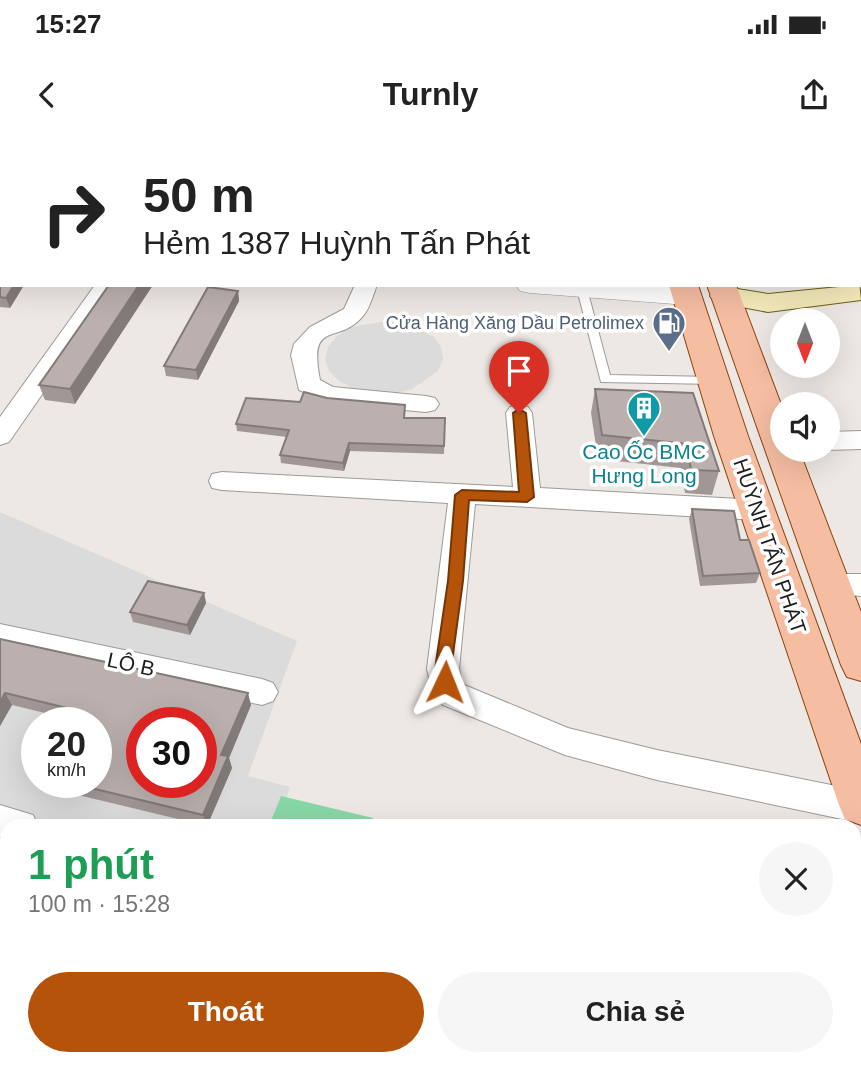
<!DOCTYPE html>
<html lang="vi">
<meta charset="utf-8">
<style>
:root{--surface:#fff;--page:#f6f6f6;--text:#222;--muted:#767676;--accent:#b45309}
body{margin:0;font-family:Helvetica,sans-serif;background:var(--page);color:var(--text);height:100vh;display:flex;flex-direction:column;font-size:26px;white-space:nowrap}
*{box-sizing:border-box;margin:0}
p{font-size:23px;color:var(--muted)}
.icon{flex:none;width:38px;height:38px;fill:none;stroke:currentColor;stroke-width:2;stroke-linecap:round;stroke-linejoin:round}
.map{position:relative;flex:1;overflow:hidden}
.panel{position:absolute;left:0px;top:679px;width:861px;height:247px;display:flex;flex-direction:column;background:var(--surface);border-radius:21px 21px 0 0;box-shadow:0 7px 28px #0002}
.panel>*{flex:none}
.hud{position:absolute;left:0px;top:0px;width:861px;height:147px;box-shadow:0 7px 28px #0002;background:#fff;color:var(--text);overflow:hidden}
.needle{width:46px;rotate:180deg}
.tools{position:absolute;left:770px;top:168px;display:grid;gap:14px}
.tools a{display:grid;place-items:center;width:70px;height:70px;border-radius:50%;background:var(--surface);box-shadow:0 7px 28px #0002;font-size:35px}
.speed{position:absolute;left:21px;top:567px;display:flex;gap:14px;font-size:35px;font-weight:700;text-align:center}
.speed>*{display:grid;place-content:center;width:91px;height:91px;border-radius:50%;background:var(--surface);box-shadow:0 7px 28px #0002;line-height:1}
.speed small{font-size:18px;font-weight:400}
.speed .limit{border:10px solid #d22;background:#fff;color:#111}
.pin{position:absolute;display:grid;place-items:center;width:60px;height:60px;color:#fff;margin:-72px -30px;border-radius:50% 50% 50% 0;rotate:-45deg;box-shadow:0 0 7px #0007}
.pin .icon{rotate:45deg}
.me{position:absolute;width:77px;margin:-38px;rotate:2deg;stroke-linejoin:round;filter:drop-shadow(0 0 5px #0008)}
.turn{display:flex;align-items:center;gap:24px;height:147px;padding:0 28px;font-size:32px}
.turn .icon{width:91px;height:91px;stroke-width:2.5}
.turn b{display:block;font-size:49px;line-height:60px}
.round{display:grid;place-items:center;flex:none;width:74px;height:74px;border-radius:37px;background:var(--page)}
.summary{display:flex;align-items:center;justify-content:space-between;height:119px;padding:0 28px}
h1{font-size:42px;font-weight:700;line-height:52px;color:#1e9e55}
.action{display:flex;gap:14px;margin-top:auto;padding:14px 28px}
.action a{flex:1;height:80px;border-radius:42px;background:var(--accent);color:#fff;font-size:28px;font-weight:700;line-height:80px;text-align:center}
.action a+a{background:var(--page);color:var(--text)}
.status{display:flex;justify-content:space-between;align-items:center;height:49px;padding:0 35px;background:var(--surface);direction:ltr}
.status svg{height:19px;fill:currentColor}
header{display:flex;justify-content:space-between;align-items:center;height:91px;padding:0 28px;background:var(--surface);font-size:32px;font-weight:700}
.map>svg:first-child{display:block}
.residential{fill:#dcdbdb;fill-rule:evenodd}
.pitch{fill:#88d7a6}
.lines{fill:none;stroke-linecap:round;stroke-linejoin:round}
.service-casing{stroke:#9b9b9b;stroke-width:2}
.minor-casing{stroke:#9b9b9b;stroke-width:2}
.tertiary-casing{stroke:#9b9b9b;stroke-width:1}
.secondary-casing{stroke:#6c600d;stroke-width:2}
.primary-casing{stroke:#8c420b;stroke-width:2}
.service{fill:#fff;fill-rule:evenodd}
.minor{fill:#fff;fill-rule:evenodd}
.tertiary{fill:#fff;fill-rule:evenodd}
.secondary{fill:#f5eabc;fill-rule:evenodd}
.primary{fill:#f5bda2;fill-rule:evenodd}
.wall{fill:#a19796}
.shaded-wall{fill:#837b7a}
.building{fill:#bbb0ae;stroke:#837b7a;stroke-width:2;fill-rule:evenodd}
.route{fill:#b45309;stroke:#753606;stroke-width:2}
.labels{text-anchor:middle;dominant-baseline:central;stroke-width:7;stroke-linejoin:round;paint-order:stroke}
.far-service-label{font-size:18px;fill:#4e5e75;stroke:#fff;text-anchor:end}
.culture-label{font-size:21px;fill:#0d838f;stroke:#fff}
.street-label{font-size:21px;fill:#1e1e1e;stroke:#fff}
</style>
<div class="status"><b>15:27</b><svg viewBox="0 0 49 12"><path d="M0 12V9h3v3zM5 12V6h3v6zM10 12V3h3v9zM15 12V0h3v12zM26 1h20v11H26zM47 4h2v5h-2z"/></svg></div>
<header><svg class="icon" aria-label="back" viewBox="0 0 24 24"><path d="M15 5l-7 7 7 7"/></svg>Turnly<svg class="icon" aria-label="share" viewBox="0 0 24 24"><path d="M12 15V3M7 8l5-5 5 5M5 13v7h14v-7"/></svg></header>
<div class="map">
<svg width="861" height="925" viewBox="0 0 861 925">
<rect width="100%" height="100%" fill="#eee8e4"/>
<!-- residential -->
<path class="residential" d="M387,181l19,2 28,14 7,10 2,12 -5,12 -26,18 -19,5 -39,-5 -15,-8 -10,-10 -4,-12 3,-12 9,-11 14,-9z
M0,372l297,129 -49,135 42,11 -13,39h-270v155l-7,-2zM37,583h59v59h-59zM142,583h59v59h-59z"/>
<!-- pitch -->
<path class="pitch" d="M281,656l92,22 -2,8h-102z"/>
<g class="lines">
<defs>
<path id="service" d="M582,146l5,3 23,86 104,2 6,4 -2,3 -117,-2 -24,-93z
M350,919h18l-1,6h-20z
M389,919h47l3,6h-48z"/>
<path id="minor" d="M95,145h23l-109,157 -9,3v-28z
M355,145h22c-4,10 -7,23 -14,31 -25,30 -55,2 -43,64l13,7 93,9 9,2 4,6 -4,6 -9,2 -98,-9 -29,-13 -8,-35 3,-11 16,-17 34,-18z
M519,265l9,2 4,6 8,75 218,12 10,3 4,7 -4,7 -10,3 -283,-16 -16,165 3,15 106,44 89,22 204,41v32l-204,-43 -92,-25 -122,-50 -11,-15 -5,-21 21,-166 -226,-13 -10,-2 -3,-7 3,-7 10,-2 291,15 -7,-74 4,-6z
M861,291v18l-33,1v-18z
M831,434h30v22l-40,-3 -5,-8 5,-8z
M0,484l262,55 11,4 5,9 -5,9 -11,4 -262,-57z
M0,665l33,10 5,11h-31v13l-7,-2z"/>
<path id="tertiary" d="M0,96h2v16h-2z
M516,145c57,0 127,-8 182,6l4,6 -4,6 -10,2 -158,-12 -10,-2z"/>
<path id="secondary" d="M859,142l2,18 -93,12 -53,-10 -5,-6 5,-6 10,-3 43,7 91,-9z"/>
<path id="primary" d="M622,0h24l1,2h-24z
M652,0h24v2h-24z
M669,145h29l50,151 113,308v81l-16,-6 -6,-14 -125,-369z
M707,145h29l46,122v43h17l62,162v69l-14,-4 -6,-12z"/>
</defs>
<!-- service casing -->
<use href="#service" class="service-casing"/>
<!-- minor casing -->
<use href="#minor" class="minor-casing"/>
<!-- tertiary casing -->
<use href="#tertiary" class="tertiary-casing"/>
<!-- secondary casing -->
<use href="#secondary" class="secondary-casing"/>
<!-- primary casing -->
<use href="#primary" class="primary-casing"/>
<!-- service -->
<use href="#service" class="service"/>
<!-- minor -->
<use href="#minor" class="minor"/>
<!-- tertiary -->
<use href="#tertiary" class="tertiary"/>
<!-- secondary -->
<use href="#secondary" class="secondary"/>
<!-- primary -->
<use href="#primary" class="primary"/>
</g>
<!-- wall -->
<path class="wall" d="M0,117l2,28h22l-14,23 -10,-1z
M109,145l-34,119 -30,-4 -6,-15z
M238,151l1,10 -41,79 -32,-4 -2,-10z
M595,249l98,4 26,78 -7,24 -27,-2 -4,-25 -83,-9 -7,-46z
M300,262l105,3v13h40l-1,36 -94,-3 -6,20 -63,-8 -1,-8 7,-18 -50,-6 -1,-7z
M692,369l48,31 20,33 -4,10 -56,3 -11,-67z
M204,453l2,10 -16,32 -57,-13 -3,-10z
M0,499l251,66 -22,53 3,10 -25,58 -158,-38 -3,-6h50l-22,-62 -62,-15 -12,21z
M228,919h51l-2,6h-26z"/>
<!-- shaded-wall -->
<path class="shaded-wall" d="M14,145h10l-14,23 -4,-10z
M139,145h14l-78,119 -5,-15z
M238,151l1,10 -41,79 -2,-10z
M349,303l1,8 -6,20 -1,-8z
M204,453l2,10 -16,32 -3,-10z
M5,553l7,12 -12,21v-24z
M248,553l3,12 -22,53 3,10 -25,58 -4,-11 18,-60z
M1,906l6,6v7l-7,1v-12z
M272,919h7l-2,6h-5l-1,-3z"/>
<!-- building -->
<path class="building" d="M0,117h2v28h12l-8,13 -6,-1z
M109,145h30l-69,104 -31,-4z
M208,147l30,4 -42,79 -32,-4z
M595,249l98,4 26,78 -28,-1 -4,-26 -85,-9z
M304,252l23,6 78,7 -1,13h41l-1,28 -95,-3 -6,20 -63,-8 9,-25 -53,-6 10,-26 54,4z
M692,369l42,2 6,29h9l11,33 -57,3z
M148,441l56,12 -17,32 -57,-13z
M0,499l248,54 -27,62 7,1 -25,59 -137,-33h30v-59h-23l6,-12 -74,-18 -5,9zM142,583h59v59h-59z
M0,787l7,1v119l-6,-1 -1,2z
M0,916l7,1v2h93l19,6h-119z
M260,919h12l-1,3z"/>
<!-- route -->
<path class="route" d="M519,269l7,4 8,84 -7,5 -58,-2 -6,81 -12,88 2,13 -8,7 -9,-7 -1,-13 13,-88 7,-86 7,-5 57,2 -6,-79z"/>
<!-- icons -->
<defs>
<symbol id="fuel-pin" viewBox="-11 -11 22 30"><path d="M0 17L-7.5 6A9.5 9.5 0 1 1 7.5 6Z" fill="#5c6f8a" stroke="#fff"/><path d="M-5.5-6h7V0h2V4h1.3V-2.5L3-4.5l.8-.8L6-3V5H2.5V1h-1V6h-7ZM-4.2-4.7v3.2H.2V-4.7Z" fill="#fff"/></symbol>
<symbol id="building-pin" viewBox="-11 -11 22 30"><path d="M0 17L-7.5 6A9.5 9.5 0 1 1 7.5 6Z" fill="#0f9aa8" stroke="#fff"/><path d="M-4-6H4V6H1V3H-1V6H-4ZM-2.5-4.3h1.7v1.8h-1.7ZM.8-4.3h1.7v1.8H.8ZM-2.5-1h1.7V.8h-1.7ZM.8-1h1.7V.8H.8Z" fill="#fff"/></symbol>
</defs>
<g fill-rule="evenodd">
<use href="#fuel-pin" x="650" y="164" width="38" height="52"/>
<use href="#building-pin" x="625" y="249" width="38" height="52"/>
</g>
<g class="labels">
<!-- far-service labels -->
<g class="far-service-label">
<text x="644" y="183">Cửa Hàng Xăng Dầu Petrolimex</text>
</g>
<!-- culture labels -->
<g class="culture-label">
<text x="644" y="311">Cao Ốc BMC<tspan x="644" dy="24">Hưng Long</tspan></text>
</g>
<!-- street labels -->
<g class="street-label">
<text transform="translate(770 406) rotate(71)">HUỲNH TẤN PHÁT</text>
<text transform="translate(131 524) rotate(12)">LÔ B</text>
</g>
</g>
</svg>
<div class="tools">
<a><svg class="needle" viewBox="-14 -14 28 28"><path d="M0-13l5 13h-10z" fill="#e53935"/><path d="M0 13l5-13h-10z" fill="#767676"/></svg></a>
<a><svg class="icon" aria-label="sound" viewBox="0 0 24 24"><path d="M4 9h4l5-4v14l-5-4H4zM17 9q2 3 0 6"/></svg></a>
</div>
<div class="speed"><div>20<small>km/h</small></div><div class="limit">30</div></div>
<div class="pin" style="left:519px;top:273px;background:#d93025"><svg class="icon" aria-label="arrive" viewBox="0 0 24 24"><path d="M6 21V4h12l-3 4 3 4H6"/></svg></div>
<svg class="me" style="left:445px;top:542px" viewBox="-20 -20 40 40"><path d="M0-17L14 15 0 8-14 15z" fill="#b45309" stroke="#fff" stroke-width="4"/></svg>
<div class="hud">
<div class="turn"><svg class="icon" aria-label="right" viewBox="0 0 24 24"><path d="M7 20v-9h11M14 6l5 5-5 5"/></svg><div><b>50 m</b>Hẻm 1387 Huỳnh Tấn Phát</div></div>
</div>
<section class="panel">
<div class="summary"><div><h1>1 phút</h1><p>100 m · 15:28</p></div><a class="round"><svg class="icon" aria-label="close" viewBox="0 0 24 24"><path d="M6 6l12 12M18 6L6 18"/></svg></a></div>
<div class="action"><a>Thoát</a><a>Chia sẻ</a></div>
</section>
</div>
